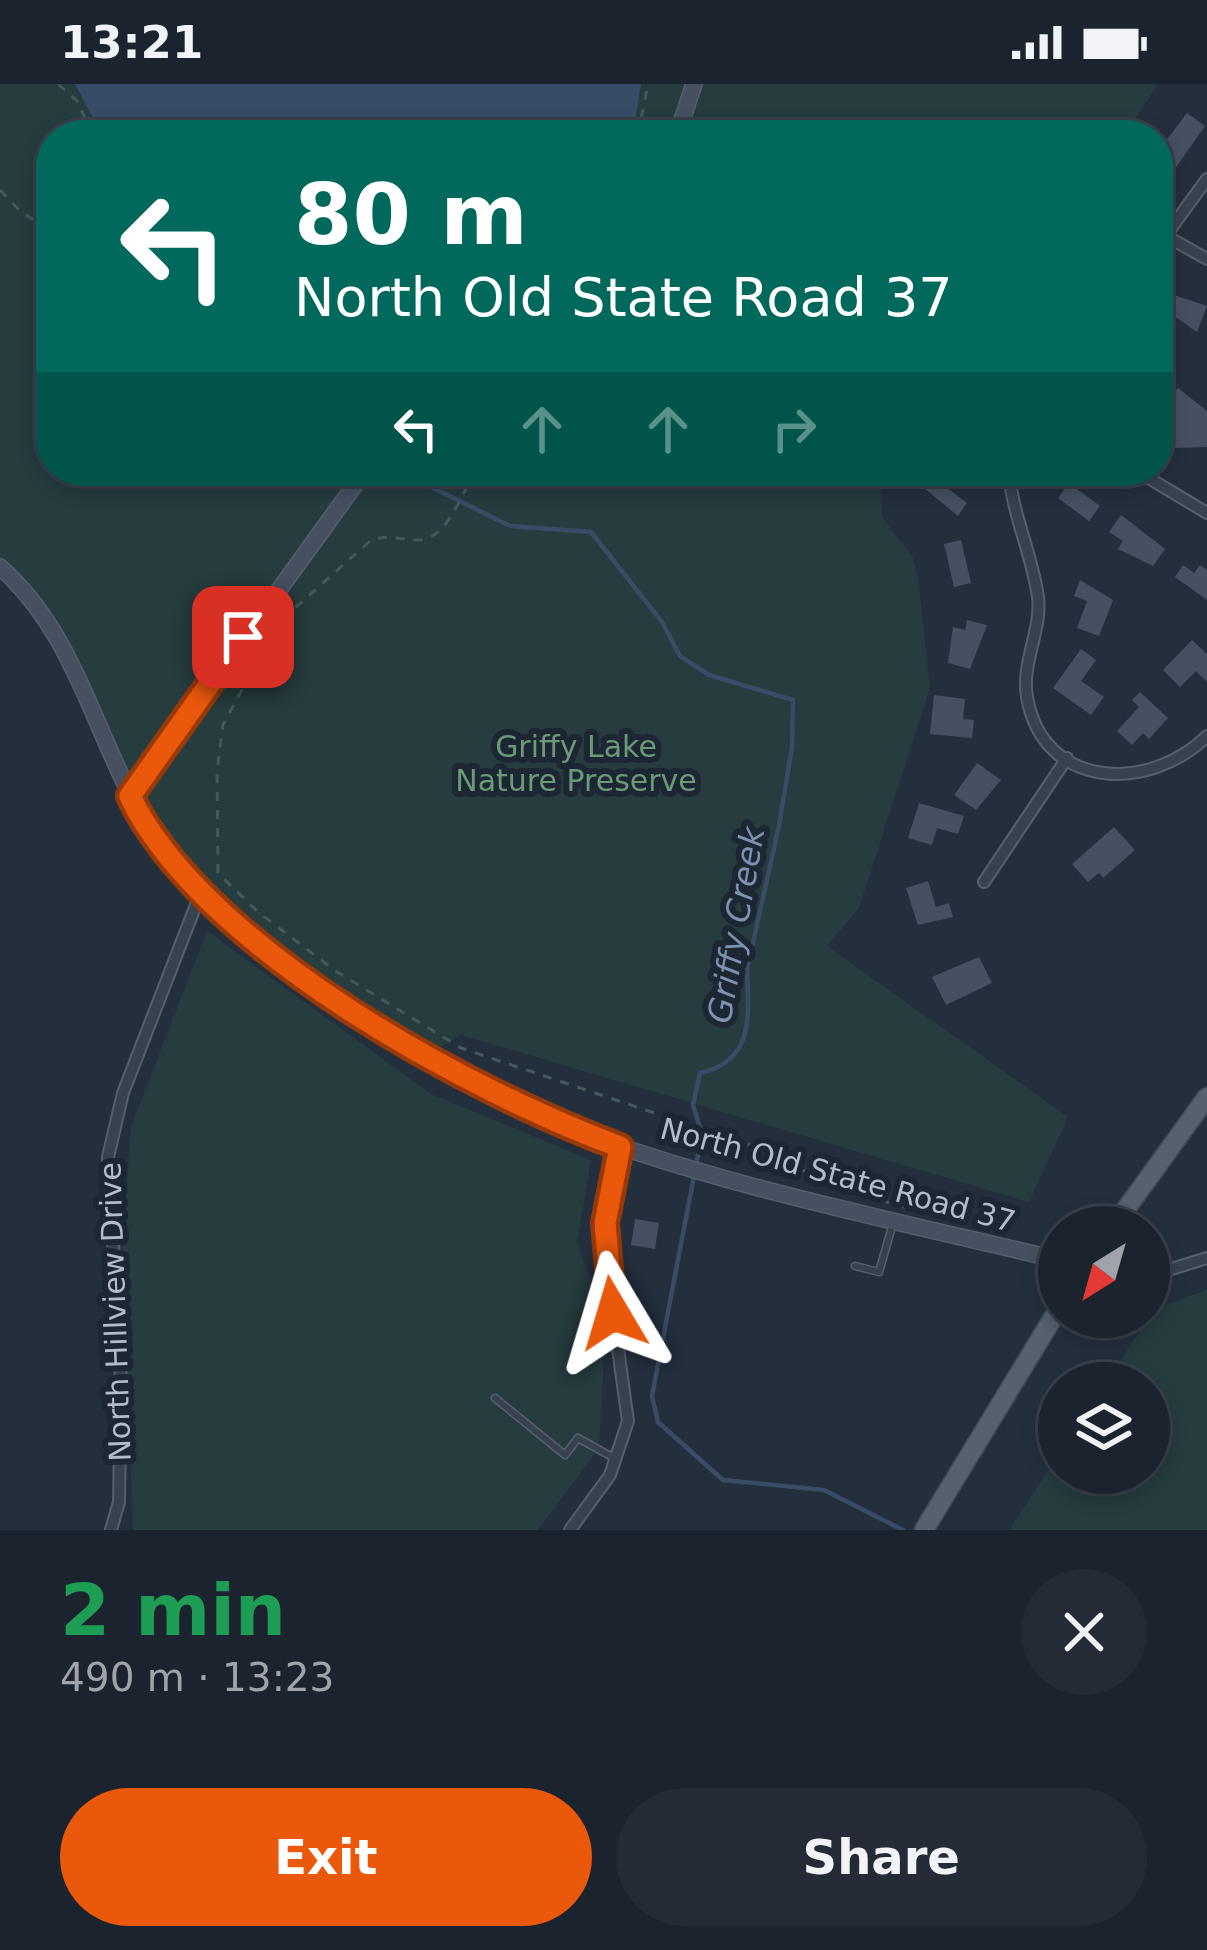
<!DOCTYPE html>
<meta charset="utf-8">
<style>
:root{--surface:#1b232e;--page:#242b36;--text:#f1f3f6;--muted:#a0a4aa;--line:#39404a;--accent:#ea580c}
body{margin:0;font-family:"DejaVu Sans",sans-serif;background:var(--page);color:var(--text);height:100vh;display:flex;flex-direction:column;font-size:45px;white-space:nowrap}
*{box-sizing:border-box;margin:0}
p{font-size:39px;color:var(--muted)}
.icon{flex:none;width:66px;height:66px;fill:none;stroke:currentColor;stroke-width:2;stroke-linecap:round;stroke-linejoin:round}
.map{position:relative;height:1446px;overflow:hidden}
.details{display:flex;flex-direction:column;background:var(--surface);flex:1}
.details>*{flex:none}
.top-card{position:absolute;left:36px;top:36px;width:1137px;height:366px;border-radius:48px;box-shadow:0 6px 18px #0003,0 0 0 3px var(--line);background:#00695c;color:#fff;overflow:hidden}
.needle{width:78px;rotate:217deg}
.buttons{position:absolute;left:1038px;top:1122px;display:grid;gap:24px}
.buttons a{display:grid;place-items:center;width:132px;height:132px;border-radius:50%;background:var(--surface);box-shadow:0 6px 18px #0003,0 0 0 3px var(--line);font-size:60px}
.pin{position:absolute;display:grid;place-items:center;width:102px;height:102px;color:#fff;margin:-51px;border-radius:24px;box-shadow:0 6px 18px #0006}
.me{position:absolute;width:132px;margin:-66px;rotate:353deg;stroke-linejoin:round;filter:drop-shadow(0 0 9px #0008)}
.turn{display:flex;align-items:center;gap:42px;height:252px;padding:0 60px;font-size:54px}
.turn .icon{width:156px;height:156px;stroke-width:2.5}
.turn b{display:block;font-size:84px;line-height:102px}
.lanes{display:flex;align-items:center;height:114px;padding:0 60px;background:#0003;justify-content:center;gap:60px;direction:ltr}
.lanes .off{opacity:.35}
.round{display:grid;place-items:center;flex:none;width:126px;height:126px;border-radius:63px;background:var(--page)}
.overview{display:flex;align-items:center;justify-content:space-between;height:204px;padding:0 60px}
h1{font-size:72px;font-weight:700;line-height:90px;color:#1e9e55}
.primary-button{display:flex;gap:24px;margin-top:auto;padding:24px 60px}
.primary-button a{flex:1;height:138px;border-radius:72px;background:var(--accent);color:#fff;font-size:48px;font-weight:700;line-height:138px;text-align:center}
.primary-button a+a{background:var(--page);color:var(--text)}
.status{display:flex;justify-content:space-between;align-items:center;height:84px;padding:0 60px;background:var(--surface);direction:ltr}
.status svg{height:33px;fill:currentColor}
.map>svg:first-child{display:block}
.green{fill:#263c3f}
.water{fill:#394c67}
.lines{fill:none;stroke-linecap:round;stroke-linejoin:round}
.stream{stroke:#394c67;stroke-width:4.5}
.building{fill:#455162}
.lane-casing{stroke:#565f6c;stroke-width:9}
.street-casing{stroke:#565f6c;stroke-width:14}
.secondary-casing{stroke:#565f6c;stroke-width:18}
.primary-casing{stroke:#414a57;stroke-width:21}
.path{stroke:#44595c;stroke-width:3;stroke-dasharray:9 9;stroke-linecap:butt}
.lane{stroke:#38414e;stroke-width:6}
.street{stroke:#38414e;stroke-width:10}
.secondary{stroke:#465061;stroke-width:15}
.primary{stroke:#56606e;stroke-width:18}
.route-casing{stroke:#983908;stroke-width:30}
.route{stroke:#ea580c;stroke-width:21}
.labels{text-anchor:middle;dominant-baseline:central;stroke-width:12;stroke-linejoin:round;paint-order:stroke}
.park-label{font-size:30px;fill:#6b9a76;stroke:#1d2633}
.street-label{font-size:30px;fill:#b4bcc9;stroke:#1d2633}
.water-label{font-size:33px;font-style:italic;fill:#7c92b1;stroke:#1d2633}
</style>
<div class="status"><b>13:21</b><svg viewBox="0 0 49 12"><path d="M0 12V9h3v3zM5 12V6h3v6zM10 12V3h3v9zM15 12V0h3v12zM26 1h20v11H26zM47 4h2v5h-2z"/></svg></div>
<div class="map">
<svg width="1207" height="1446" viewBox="0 0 1207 1446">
<rect width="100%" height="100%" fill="#242f3e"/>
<!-- green -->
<path class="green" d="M0,0h1158l-33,51h-1074v336h829l2,46 31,41 5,20 12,110 -71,220 -32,38 241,171 -39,85 -568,-167 -39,23 -221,-166 -51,-58 -89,-198 -61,-69z
M207,847l224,163 160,66 -14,83 29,79 -7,126 -61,82h-405l-11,-282 9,-121z
M1207,1206v240h-198l50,-76v19h90v-90h-43l48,-74z"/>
<!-- water -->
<path class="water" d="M75,0h566l-8,51h-531z"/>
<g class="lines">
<!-- stream -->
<path class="stream" d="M380,387l47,14 83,41 81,6 71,90 18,34 29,19 84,25 -1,47 -13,79 -32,144c2,47 7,91 -47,103l-7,32 9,29 -50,262 6,26 65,58 101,10 79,40"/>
</g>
<!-- building -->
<path class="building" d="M1187,29l18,13 -33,47 -14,-11v-11z
M1171,210l36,12 -10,26 -34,-24z
M1178,304l29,23v36l-32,1v-9h-17l2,-28z
M925,387l26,12 -4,5 20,15 -9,13 -41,-34z
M1069,399l31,23 -11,15 -31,-23z
M1121,431l44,34 -12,17 -35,-17 5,-8 -14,-9z
M961,456l10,43 -17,4 -10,-43z
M1183,481l11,8 6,-8 7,5v30l-32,-23z
M1080,496l33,20 -14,36 -22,-8 10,-27 -13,-5z
M967,536l20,5 -17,44 -22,-6 5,-36 12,3z
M1192,556l15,14v28l-11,-11 -16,16 -17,-17z
M1081,565l15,11 -15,21 23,16 -13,18 -38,-27z
M1140,608l28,26 -19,21 -6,-6 -11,12 -15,-14 22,-24 -7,-7z
M934,611l31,4 -2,20 11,1 -2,18 -42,-4z
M977,679l24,17 -25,30 -22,-15z
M919,719l45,13 -6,18 -21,-6 -5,17 -24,-7z
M1114,743l21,23 -32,28 -4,-5 -11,9 -16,-18z
M928,797l8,26 13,-4 4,14 -35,8 -12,-37z
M979,873l13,26 -46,22 -14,-28z
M635,1135l24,4 -4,26 -24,-4z"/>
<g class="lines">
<defs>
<path id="lane" d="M855,1182l24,6 14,-49
M495,1314l70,57 13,-17 36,20"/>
<path id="street" d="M1166,152l41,23
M1158,162l49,-67
M1009,387c3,43 23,83 29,126 4,33 -17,66 -11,100 16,93 122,96 180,39
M1137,387l70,42
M984,798l83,-124
M1149,1192l58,-18
M111,1446l8,-28 2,-123 -13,-222 15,-64 78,-201
M570,1446l40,-55 18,-54 -23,-166v-32l15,-76"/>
<path id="secondary" d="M677,51l17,-51
M0,483c92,81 99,211 179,301 42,47 94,86 146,122 69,49 140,95 218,128 157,64 350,102 516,142
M130,712l235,-325"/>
<path id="primary" d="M1113,1143l94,-130
M924,1446l135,-222"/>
</defs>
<!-- lane casing -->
<use href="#lane" class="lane-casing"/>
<!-- street casing -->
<use href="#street" class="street-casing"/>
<!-- secondary casing -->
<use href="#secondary" class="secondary-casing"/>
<!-- primary casing -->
<use href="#primary" class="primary-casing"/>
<!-- path -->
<path class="path" d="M58,0l19,17 16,34
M638,51l10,-51
M0,106l21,22 30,18
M477,387c-17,20 -28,70 -60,69 -18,0 -30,-7 -47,1l-92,82 -55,102 -6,46 1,102 40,39 76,58 127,78 289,97 90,43 77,23
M1040,1187l19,9"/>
<!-- lane -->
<use href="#lane" class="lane"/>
<!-- street -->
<use href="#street" class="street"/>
<!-- secondary -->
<use href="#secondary" class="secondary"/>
<!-- primary -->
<use href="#primary" class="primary"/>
</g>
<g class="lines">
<defs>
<path id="route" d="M243,553l-113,159 7,14c82,145 330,280 483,337l-15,76 8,90"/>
</defs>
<!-- route casing -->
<use href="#route" class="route-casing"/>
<!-- route -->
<use href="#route" class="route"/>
</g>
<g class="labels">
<!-- park labels -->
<g class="park-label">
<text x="576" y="662">Griffy Lake<tspan x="576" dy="34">Nature Preserve</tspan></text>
</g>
<!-- street labels -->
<g class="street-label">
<text transform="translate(838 1091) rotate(15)">North Old State Road 37</text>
<text transform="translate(115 1228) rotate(-92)">North Hillview Drive</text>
</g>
<!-- water labels -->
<g class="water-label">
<text transform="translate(736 841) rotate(-80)">Griffy Creek</text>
</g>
</g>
</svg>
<div class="buttons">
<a><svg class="needle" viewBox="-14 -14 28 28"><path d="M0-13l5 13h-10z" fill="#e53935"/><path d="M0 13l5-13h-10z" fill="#a0a4aa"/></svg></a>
<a><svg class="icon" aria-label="layers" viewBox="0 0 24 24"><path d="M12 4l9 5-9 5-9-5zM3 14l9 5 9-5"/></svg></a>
</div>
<div class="pin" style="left:243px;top:553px;background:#d93025"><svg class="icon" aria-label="arrive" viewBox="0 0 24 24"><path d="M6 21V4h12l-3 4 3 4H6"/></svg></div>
<svg class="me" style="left:613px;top:1229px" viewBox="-20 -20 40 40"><path d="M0-17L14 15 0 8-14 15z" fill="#ea580c" stroke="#fff" stroke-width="4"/></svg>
<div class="top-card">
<div class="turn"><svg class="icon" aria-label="left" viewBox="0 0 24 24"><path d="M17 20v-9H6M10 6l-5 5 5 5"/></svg><div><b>80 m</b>North Old State Road 37</div></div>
<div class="lanes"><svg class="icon" aria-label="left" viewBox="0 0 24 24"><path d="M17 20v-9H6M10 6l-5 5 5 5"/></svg><svg class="icon off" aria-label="ahead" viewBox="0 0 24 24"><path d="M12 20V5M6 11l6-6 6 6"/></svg><svg class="icon off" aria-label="ahead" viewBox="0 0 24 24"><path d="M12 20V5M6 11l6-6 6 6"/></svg><svg class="icon off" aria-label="right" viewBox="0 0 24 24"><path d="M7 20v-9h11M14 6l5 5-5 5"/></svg></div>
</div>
</div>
<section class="details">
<div class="overview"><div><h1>2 min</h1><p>490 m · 13:23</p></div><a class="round"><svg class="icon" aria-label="close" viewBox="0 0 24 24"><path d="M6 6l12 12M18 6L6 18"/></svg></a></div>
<div class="primary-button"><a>Exit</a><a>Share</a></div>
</section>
